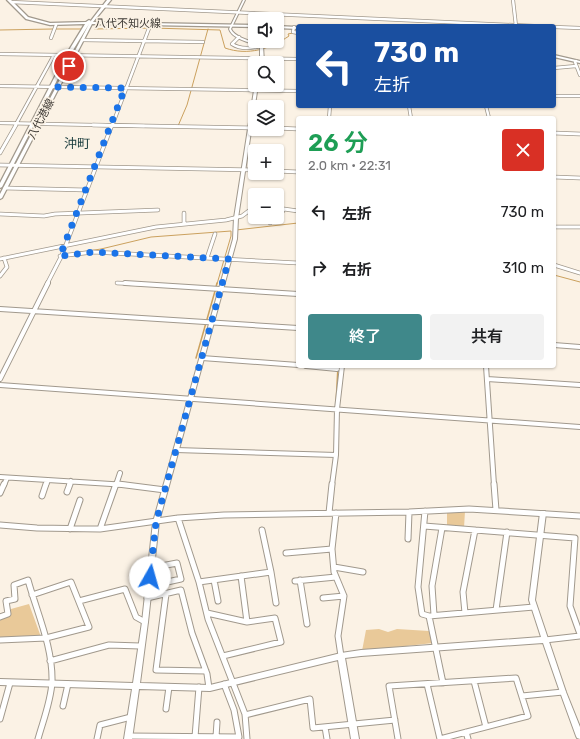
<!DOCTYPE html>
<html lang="ja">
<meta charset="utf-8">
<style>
:root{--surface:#fff;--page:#f2f2f2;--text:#202124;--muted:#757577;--accent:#3f888a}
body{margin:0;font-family:Rubik,"Noto Sans JP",sans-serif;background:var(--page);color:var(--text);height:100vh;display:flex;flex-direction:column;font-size:15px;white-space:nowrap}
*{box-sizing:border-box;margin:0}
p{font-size:13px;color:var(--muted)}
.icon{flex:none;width:22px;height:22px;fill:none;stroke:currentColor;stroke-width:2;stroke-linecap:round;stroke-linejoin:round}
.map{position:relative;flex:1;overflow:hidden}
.side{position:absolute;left:296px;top:116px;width:260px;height:252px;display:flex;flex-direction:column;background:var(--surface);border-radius:4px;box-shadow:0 1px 3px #0004}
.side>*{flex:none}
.hud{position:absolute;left:296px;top:24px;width:260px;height:84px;border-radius:4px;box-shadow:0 1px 3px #0004;background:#1a4fa0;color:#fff;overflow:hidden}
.controls{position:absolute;left:248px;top:12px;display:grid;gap:8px}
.controls a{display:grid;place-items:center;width:36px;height:36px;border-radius:4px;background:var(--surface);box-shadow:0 1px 3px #0004;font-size:20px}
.pin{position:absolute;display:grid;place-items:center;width:34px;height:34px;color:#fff;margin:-17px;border:2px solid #fff;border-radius:50%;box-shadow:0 1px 4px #0007}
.me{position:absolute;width:44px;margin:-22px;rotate:7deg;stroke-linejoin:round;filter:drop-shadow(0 0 3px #0008)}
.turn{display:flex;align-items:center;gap:14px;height:84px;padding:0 12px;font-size:18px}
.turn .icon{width:52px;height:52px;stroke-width:2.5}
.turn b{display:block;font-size:28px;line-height:34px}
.round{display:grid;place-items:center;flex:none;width:42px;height:42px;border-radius:4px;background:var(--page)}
.headline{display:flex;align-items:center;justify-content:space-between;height:68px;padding:0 12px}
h1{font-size:24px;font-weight:600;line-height:30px;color:#1e9e55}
.action{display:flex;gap:8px;margin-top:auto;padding:8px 12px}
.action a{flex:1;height:46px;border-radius:4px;background:var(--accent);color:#fff;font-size:16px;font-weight:600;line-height:46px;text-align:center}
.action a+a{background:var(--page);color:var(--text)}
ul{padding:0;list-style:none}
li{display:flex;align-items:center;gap:12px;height:56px;padding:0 12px}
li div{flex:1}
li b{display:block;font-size:15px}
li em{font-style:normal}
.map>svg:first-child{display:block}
.green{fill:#e9c999}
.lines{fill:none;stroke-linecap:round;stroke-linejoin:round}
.stream-far1{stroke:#cba15e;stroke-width:1}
.stream{stroke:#cba15e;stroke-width:1.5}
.minor-far3-casing{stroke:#a1998d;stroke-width:4}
.minor-far2-casing{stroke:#a1998d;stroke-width:4.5}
.minor-far1-casing{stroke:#a1998d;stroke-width:6}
.minor-casing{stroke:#a1998d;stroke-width:7}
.tertiary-casing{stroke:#a1998d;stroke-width:2}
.secondary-casing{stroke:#a1998d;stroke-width:2.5}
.minor-far3{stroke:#fff;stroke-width:2.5}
.minor-far2{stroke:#fff;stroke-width:3}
.minor-far1{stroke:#fff;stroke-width:4}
.minor{stroke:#fff;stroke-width:5}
.tertiary{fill:#fff;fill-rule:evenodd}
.secondary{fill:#fff;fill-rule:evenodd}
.route{stroke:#1a73e8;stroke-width:7;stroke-dasharray:0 12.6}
.labels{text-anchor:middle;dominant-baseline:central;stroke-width:3.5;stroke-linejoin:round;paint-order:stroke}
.far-street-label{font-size:11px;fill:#3e3a35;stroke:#fbf2e5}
.far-quarter-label{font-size:13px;fill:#16393a;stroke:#fbf2e5}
</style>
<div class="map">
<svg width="580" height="739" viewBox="0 0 580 739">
<rect width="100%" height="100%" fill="#fbf2e5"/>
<!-- green -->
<path class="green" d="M465,511l-1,17 -17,-1v-15z
M29,604l12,33 -41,1v-20l11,-4v-5z
M379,629l9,3 9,-3 32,2 4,12 -71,8 4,-21z"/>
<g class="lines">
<!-- stream-far1 -->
<path class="stream-far1" d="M55,29h27
M95,29l57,-1 68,2 5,18c23,8 45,1 64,-12l-1,-2 5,-1
M0,30l53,-1
M178,126l9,-21 21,-76
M236,230l62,-7
M75,253l26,-4 50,-12 80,-6v5l-14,48
M554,275l26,7"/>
<!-- stream -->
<path class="stream" d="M216,287l1,-4
M196,358l19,-67
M336,404l2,-38"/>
<defs>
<path id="minor-far3" d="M513,0l3,26
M11,2l523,24
M294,27l-1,5 5,1
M554,27l26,1
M239,37l-7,7c9,6 20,4 30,2
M51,38l5,-13
M82,40l121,2
M0,54l298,5
M576,61l-1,1 5,13
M554,68l22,-2
M0,86l298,5
M554,96h26
M409,106l2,12
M486,106l3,12
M329,118l1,-12
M0,123l144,3
M15,126l39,-71
M112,126l39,-103"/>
<path id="minor-far2" d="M93,125l162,3
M277,128l21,1
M554,133l26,1
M0,153l16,-28
M0,165l255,5
M277,171l21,1
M554,177l26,1
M5,188l81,2
M277,208l21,3
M184,213v11
M0,214l44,2 11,-2 103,-4
M270,223l-2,-5 11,-1 5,-8
M554,227h26
M60,256l33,-4 205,11
M207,258l8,-24
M0,259l156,-32 70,-7 16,-4 8,-6 5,-1
M554,265l26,8
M0,276l7,-9 -3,-9
M117,283l24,1
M47,284l15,-29 50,-130"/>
<path id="minor-far1" d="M125,283l173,11
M0,309l298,19
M554,345l26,2
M202,358l96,7
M306,366l31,3
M486,366l8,119
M0,379l48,-96
M487,379l93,6
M0,385l580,42
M176,450l160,5
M0,477l127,8
M4,485l3,-7
M46,485l2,-5
M69,485l2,-4
M116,485l4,-12
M332,485l4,-30 1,-46 5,-43"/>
<path id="minor" d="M118,484l47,6
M494,484l2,26
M67,492l3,-8
M0,493l4,-9
M42,496l4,-12
M425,511l-7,76 4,27 7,2
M329,513l3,-29
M336,513l-4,36 2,23 10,24 -6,40 3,20
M178,518l21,64 9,37 37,95 2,25
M0,525l37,3 63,1 78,-11 46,-3 185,-3 60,-3 111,7
M424,526l151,12 -5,68 10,28
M70,529l10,-29
M100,529l16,-45
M408,539l1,-27
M286,553l46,-4
M334,567l29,5
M271,572l5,31
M214,580l4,21
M300,580l7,44
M295,581l41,-4
M199,582l72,-10 -9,-42
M149,586l32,-7 -4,-16 -26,5
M166,594l-10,76 50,1
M147,598l34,-8 11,43 15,41 2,14
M323,598l21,-2
M79,601l46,-12 11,28 9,5
M496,610l11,-78
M207,613l40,9 -6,-46
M465,613l-2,-21 12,-62
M434,615l-2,-29 10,-58
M0,617l8,-3 -2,-13 9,-2 -1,-14 14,-5c9,33 25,67 24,102 -1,19 -9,39 -14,57
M0,640l46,-2 43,-11 -18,-45 -39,13
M545,640l35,-4
M223,656l58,-14 -6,-24 -28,4
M50,661l59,-16 31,1
M474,681l12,46
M443,683l-14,-67 105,-9
M427,684l13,55
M522,696l41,-4
M63,706l5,-22
M166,709l3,-22
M245,715l65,-16 3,29 82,-8
M0,719l10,-36
M325,727l2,12
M466,732l2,7
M129,736l110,1 -5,-27 -10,-26
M195,737l4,-50
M216,737l1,-15
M97,739l3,-14 31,-8
M398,739l-9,-53 127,-8 12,38 -88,23"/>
<path id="tertiary" d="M243,0h2l-14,29c4,9 23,13 32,16l1,18h-4v-17c-9,-3 -28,-7 -31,-17z
M255,84v1h3l-20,133 -1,21 -78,283 -11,100 -8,61 70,2 131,-32 20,-3 180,-13 -12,-37 11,-87 1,-2h4l1,2 -11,87 31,92 14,35v12l-3,-1 -1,-2 -16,-44 -17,-49 -182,13 -16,2 14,81h-8l-13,-79 -128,31 -71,-2 -7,50h-8l8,-50 -132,-4v-6l133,4 9,-61 11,-100 80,-283 1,-21z"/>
<path id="secondary" d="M7,0h4l17,17 22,6 36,-1 3,-2 2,1 -1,1 17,-22h4l-18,22 162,3v2l-163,-3 -90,174 -2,1v-5l89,-170 -19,31 -68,132 -2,1v-5l66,-128 19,-31 -35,1 -24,-6z
M277,26l21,1v2l-21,-1z
M554,55l26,6v2l-26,-6z"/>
</defs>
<!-- minor-far3 casing -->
<use href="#minor-far3" class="minor-far3-casing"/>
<!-- minor-far2 casing -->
<use href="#minor-far2" class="minor-far2-casing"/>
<!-- minor-far1 casing -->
<use href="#minor-far1" class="minor-far1-casing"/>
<!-- minor casing -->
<use href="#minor" class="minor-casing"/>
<!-- tertiary casing -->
<use href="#tertiary" class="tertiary-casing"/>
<!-- secondary casing -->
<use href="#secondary" class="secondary-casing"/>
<!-- minor-far3 -->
<use href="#minor-far3" class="minor-far3"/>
<!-- minor-far2 -->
<use href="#minor-far2" class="minor-far2"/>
<!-- minor-far1 -->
<use href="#minor-far1" class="minor-far1"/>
<!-- minor -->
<use href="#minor" class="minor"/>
<!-- tertiary -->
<use href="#tertiary" class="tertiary"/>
<!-- secondary -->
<use href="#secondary" class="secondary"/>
</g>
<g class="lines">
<!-- route -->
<path class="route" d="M69,66l-12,21 68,1 -65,168 33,-4 136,7 -73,263 -6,55"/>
</g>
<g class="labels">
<!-- far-street labels -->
<g class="far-street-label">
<text x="128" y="23">八代不知火線</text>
<text transform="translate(41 119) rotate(-62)">八代港線</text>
</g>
<!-- far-quarter labels -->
<g class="far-quarter-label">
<text x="77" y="143">沖町</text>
</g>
</g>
</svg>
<div class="controls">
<a><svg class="icon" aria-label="sound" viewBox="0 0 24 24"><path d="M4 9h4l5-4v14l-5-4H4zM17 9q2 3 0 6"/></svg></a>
<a><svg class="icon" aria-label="search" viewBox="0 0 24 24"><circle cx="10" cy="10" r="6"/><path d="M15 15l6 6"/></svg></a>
<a><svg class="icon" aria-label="layers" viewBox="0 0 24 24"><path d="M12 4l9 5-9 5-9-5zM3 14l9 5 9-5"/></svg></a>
<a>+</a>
<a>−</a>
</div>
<div class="pin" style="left:69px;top:66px;background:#d93025"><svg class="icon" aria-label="arrive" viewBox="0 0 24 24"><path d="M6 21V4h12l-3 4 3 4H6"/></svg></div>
<svg class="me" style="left:150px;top:577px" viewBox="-20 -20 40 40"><circle r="19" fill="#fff"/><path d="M0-13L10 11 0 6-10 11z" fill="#1a73e8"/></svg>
<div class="hud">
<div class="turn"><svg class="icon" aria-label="left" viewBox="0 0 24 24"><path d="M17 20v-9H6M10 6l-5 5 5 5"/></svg><div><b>730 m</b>左折</div></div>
</div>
<section class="side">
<div class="headline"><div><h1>26 分</h1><p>2.0 km · 22:31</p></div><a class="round" style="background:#d93025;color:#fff"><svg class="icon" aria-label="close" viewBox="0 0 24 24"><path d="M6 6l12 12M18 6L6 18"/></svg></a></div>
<ul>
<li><svg class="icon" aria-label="left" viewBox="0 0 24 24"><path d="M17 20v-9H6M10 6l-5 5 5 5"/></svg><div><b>左折</b></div><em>730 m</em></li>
<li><svg class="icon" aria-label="right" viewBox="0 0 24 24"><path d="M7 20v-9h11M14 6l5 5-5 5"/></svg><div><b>右折</b></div><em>310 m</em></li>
</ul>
<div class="action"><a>終了</a><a>共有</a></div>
</section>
</div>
